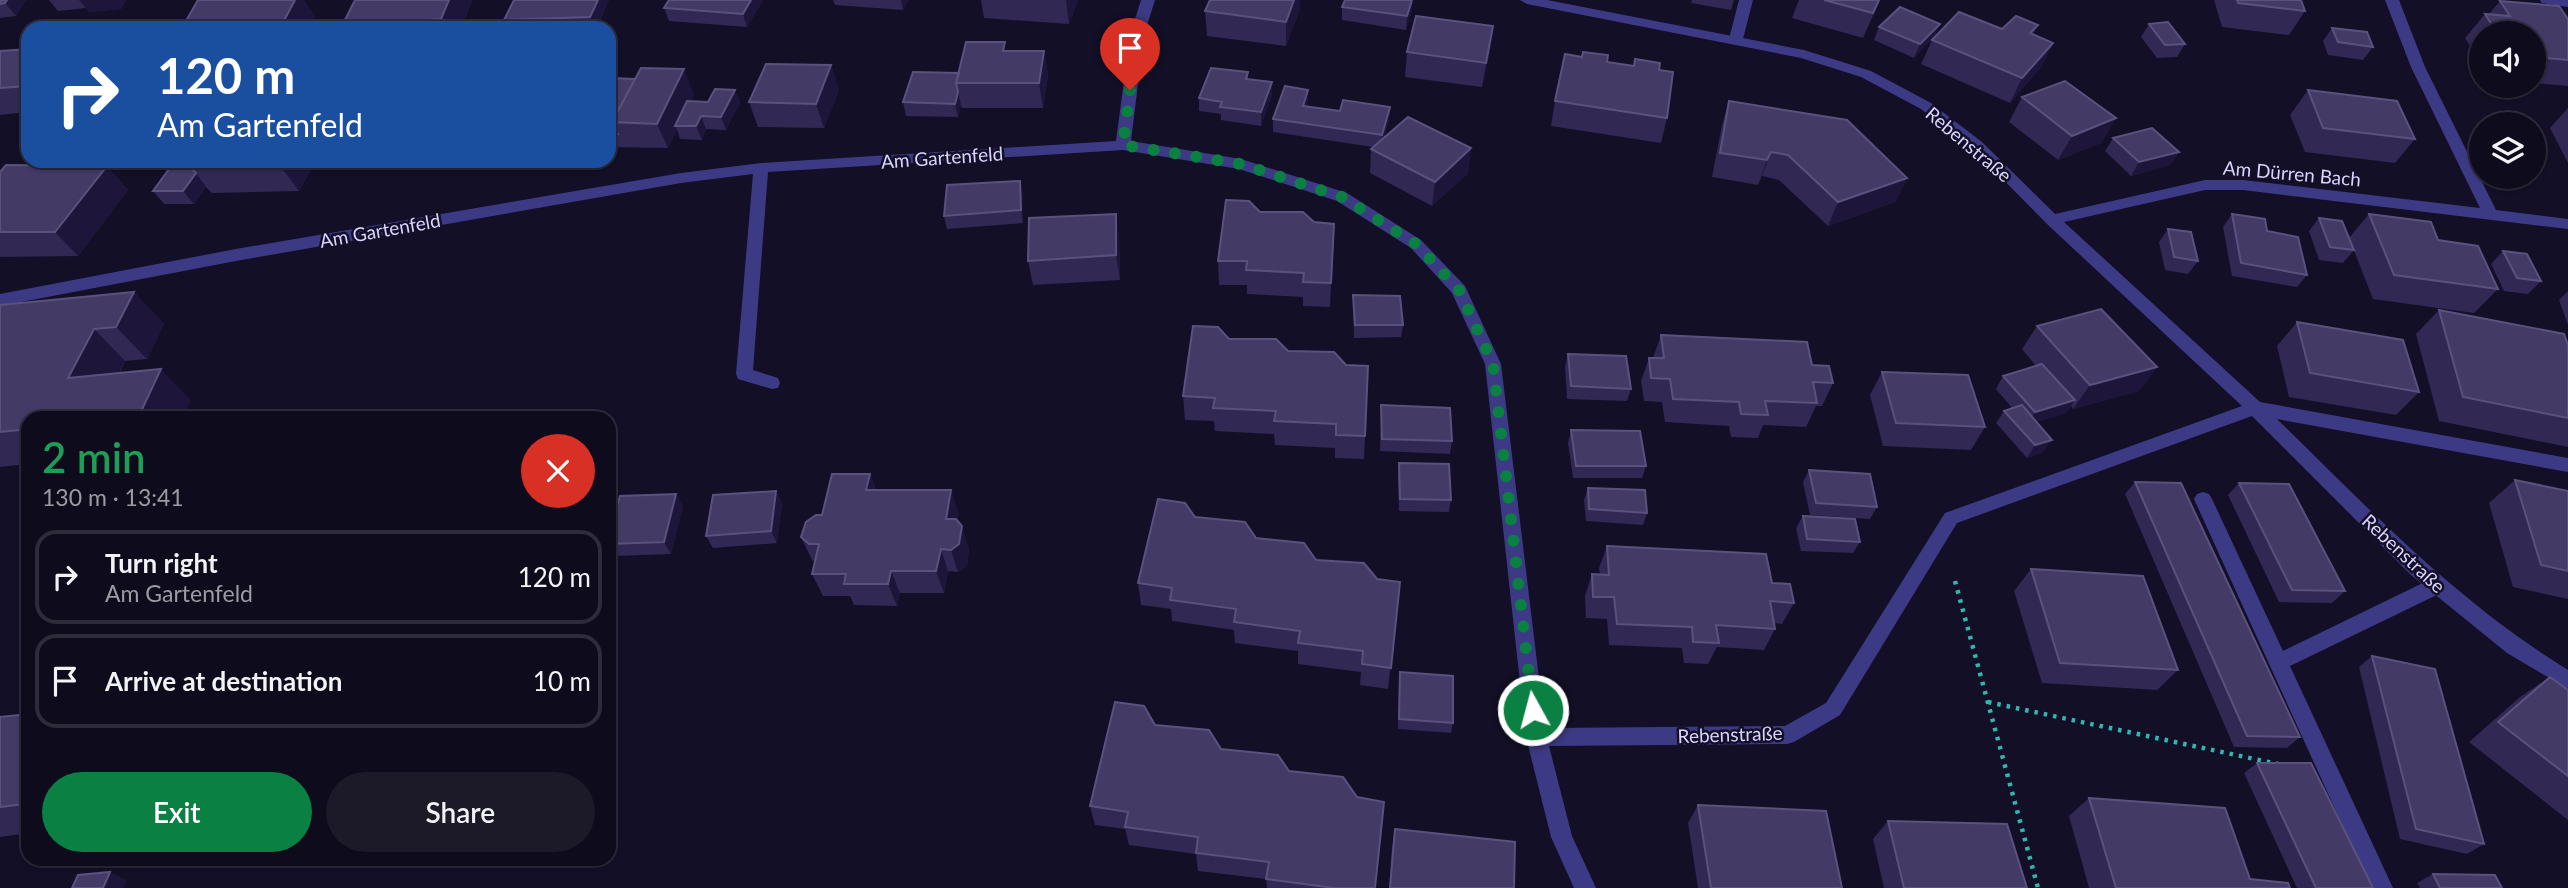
<!DOCTYPE html>
<meta charset="utf-8">
<style>
:root{--surface:#0e0b1c;--page:#1c1929;--text:#f1f3f6;--muted:#9b9ba3;--line:#2e2b3b;--accent:#0b8043}
body{margin:0;font-family:Lato,sans-serif;background:var(--page);color:var(--text);height:100vh;display:flex;flex-direction:column;font-size:26px;white-space:nowrap}
*{box-sizing:border-box;margin:0}
p{font-size:23px;color:var(--muted)}
.icon{flex:none;width:38px;height:38px;fill:none;stroke:currentColor;stroke-width:2;stroke-linecap:round;stroke-linejoin:round}
.map{position:relative;flex:1;overflow:hidden}
.drawer{position:absolute;left:21px;top:411px;width:595px;height:455px;display:flex;flex-direction:column;background:var(--surface);border-radius:21px;box-shadow:0 2px 5px #0004,0 0 0 2px var(--line)}
.drawer>*{flex:none}
.top-card{position:absolute;left:21px;top:21px;width:595px;height:147px;border-radius:21px;box-shadow:0 2px 5px #0004,0 0 0 2px var(--line);background:#1a4fa0;color:#fff;overflow:hidden}
.buttons{position:absolute;left:2469px;top:21px;display:grid;gap:14px}
.buttons a{display:grid;place-items:center;width:77px;height:77px;border-radius:50%;background:var(--surface);box-shadow:0 2px 5px #0004,0 0 0 2px var(--line);font-size:35px}
.pin{position:absolute;display:grid;place-items:center;width:60px;height:60px;color:#fff;margin:-72px -30px;border-radius:50% 50% 50% 0;rotate:-45deg;box-shadow:0 0 7px #0007}
.pin .icon{rotate:45deg}
.me{position:absolute;width:77px;margin:-38px;rotate:353deg;stroke-linejoin:round;filter:drop-shadow(0 0 5px #0008)}
.turn{display:flex;align-items:center;gap:24px;height:147px;padding:0 21px;font-size:32px}
.turn .icon{width:91px;height:91px;stroke-width:2.5}
.turn b{display:block;font-size:49px;line-height:60px}
.round{display:grid;place-items:center;flex:none;width:74px;height:74px;border-radius:37px;background:var(--page)}
.summary{display:flex;align-items:center;justify-content:space-between;height:119px;padding:0 21px}
h1{font-size:42px;font-weight:600;line-height:52px;color:#1e9e55}
.primary-button{display:flex;gap:14px;margin-top:auto;padding:14px 21px}
.primary-button a{flex:1;height:80px;border-radius:42px;background:var(--accent);color:#fff;font-size:28px;font-weight:600;line-height:80px;text-align:center}
.primary-button a+a{background:var(--page);color:var(--text)}
ul{padding:0;list-style:none}
li{display:flex;align-items:center;gap:21px;height:94px;margin:0 14px 10px;padding:0 7px;border:4px solid var(--line);border-radius:21px}
li div{flex:1}
li b{display:block;font-size:26px}
li em{font-style:normal}
.map>svg:first-child{display:block}
.lines{fill:none;stroke-linecap:round;stroke-linejoin:round}
.path{stroke:#2fb8b0;stroke-width:4.5;stroke-dasharray:3.5 6;stroke-linecap:butt}
.service{fill:#3d3a85;fill-rule:evenodd}
.minor{fill:#3d3a85;fill-rule:evenodd}
.wall{fill:#312854}
.shaded-wall{fill:#1d163a}
.building{fill:#433a66;stroke:#5a527e;stroke-width:2}
.route{stroke:#0b8043;stroke-width:12;stroke-dasharray:0 21.6}
.labels{text-anchor:middle;dominant-baseline:central;stroke-width:5;stroke-linejoin:round;paint-order:stroke}
.street-label{font-size:19px;fill:#d9d4ff;stroke:#130f26}
</style>
<div class="map">
<svg width="2568" height="888" viewBox="0 0 2568 888">
<rect width="100%" height="100%" fill="#130f26"/>
<g class="lines">
<!-- path -->
<path class="path" d="M1955,581l83,307
M1988,702l290,62"/>
<!-- service -->
<path class="service" d="M1739,0h14l-10,39 -7,4 -7,-4z
M2203,492l6,2 3,5 71,152 148,-72 7,-2 7,2 2,6 -2,6 -155,75 103,222h-22l-177,-389 3,-5z"/>
<!-- minor -->
<path class="minor" d="M1141,0h14l-11,35 -13,106 110,18 106,34 74,47 44,46 36,78 44,364 240,-2 41,-23 119,-190 297,-107 -195,-182 -75,-76 -51,-39 -60,-32 -60,-19 -274,-54 -7,-4h27l257,50 67,21 60,32 51,39 73,72 150,-34h38l237,28 -69,-141 -26,-67h14l26,67 71,143 72,9v10l-325,-39h-38l-141,32 196,180 308,56v14l-291,-53c92,90 180,183 291,251v19l-61,-36 -96,-78 -159,-159 -295,107 -117,192 -46,27 -7,2 -238,2 23,90 24,52h-22l-23,-51 -25,-100 -41,-373 -33,-71 -41,-45 -74,-47 -98,-32 -116,-19 -355,22 -15,198 25,8 2,5 -2,5 -6,1 -34,-10 -2,-5 17,-200 -72,9 -445,78 -236,45v-12l236,-45 445,-76 80,-10 355,-22 14,-106z
M2540,0h28v7l-26,-4z"/>
</g>
<!-- wall -->
<path class="wall" d="M0,0h26l-10,16 -16,2z
M49,0h77l-5,9 -32,3 -3,-4 -28,3z
M355,0h117v1l-11,27h-117l-2,-2z
M514,0h95l-12,28h-88l-5,-8z
M669,0h94l-16,27 -78,-6 -5,-13z
M833,0h75l-5,10 -68,-5z
M981,0h97l-9,24 -85,-6z
M1692,0h42l-3,10 -40,-7z
M1799,0h81l-17,38 -71,-20z
M2214,0h87l4,11 -16,24 -67,-8z
M2500,1l68,18v67l-34,-3v-50h-52v32l-17,-27 20,-24h4z
M1342,7l70,3 -6,20 -64,-10z
M1300,9l-14,37 -79,-10 -2,-25z
M1940,24l-6,13 104,-12 -5,9 20,9 -12,24 -31,36 -89,-39 12,-26 -19,20 -40,-18 5,-13z
M2149,24l36,20 -8,13 -20,1 -16,-21z
M1493,26l-3,25 -8,36 -77,-10 2,-25z
M2332,28l41,19 -10,13 -35,-5 -5,-14z
M28,49v63l-28,3v-64z
M1007,51h37l4,24 -5,33h-81l-1,-3 -3,12 -52,-1 -3,-14 56,-29z
M1635,59l24,11 8,48 -6,25 -110,-17 4,-25 52,-39 26,4z
M831,65l8,25 -15,38 -66,-1 -9,-25z
M1248,72v7l24,3v13l-11,31 -40,-6v-6l-22,-3v-13z
M609,78l85,16 -4,8h18l27,-12 5,13 -14,27 -20,-1 -4,11 -22,-1 -3,-9 -9,18 -59,-1z
M2308,90l107,49 -20,24 -90,-11 -15,-37z
M2022,97l94,21 -15,25 -43,17 -49,-38z
M1729,101l178,77 -12,24 -67,24 -49,-46 -17,-4 -4,9 -46,-8 10,-52z
M1308,103l-1,4 33,4 50,-4 -1,13 -5,18 87,10 -3,25 -36,33 -62,-33 1,-24 2,-2 -100,-15v-13z
M2568,108v55l-18,-35z
M2113,138l66,14 -9,13 -39,11 -26,-25z
M197,161h119l-17,30 -87,2 -6,-6 -12,17h-30l-11,-13 42,-26z
M107,166l21,24 -50,66 -78,1v-85z
M1023,194v29l-76,6 -3,-13z
M1260,212l54,10 20,2 -4,83 -27,-1v-9l-56,-3v-9h-28l-1,-24z
M1116,214l3,24 1,42 -87,5 -5,-24z
M2232,214l35,17 40,44 -10,12 -65,-11 -9,-49z
M2369,214l69,26 60,49 -24,24 -101,-14 -24,-61z
M2319,218l35,32 -11,13 -24,-3 -10,-29z
M2168,229l30,32 -10,13 -23,-4 -6,-28z
M2503,251l38,30 -13,13 -24,-3 -13,-27z
M2568,291v34l-9,-25z
M134,292l30,32 -17,35 -22,2 -5,12 71,27 -8,18h-155v46l-28,3v-162z
M1353,295l50,30 -2,12 -47,1 -1,-30z
M2439,310l129,35v102l-129,-26 -23,-87z
M2297,322l122,70 -23,23 -107,-18 -12,-51z
M2037,326l120,41 -18,24 -66,18 -2,-3 -5,7 -30,9 7,30 -16,6 -31,-35 8,-12 8,-3 -16,-19 7,-13 33,-10 -14,-17z
M1661,335l151,30 21,18 -11,23h-6l-10,21 -43,-2 -5,13 -27,-1 -2,-11 -64,-4 -3,-20 -18,-1 -3,-20 8,-23h4z
M1229,339l136,97 -1,23 -29,-1v-10l-60,-3 -1,-11 -59,-3 -1,-10 -29,-1 -2,-24z
M1568,354l63,35 -4,12 -60,-2 -2,-32z
M1882,372l103,55 -14,23 -88,-4 -13,-51z
M1381,405l71,36 -2,13 -70,-3z
M1571,430l75,36 -4,12h-69l-5,-35z
M1399,463l52,37 -2,12 -50,-1 -1,-36z
M1809,470l68,37 -7,12 -60,-4 -7,-33z
M870,474l6,16 83,23 -2,7 12,29 -2,17 -9,6 -10,-1 -4,22h-44l-3,13 -43,-1 -4,-9h-27l-11,-22 3,-12 -3,-2 -11,-23 21,-22z
M2515,480l53,11v108l-55,-12 -24,-84z
M2135,482l165,255 -13,11 -53,-1 -109,-253z
M2239,483l106,108 -13,12 -53,-1 -51,-107z
M1588,488l59,25 -4,12 -57,-4 -2,-21z
M776,491l6,12 -5,40 -64,5 -7,-12z
M676,494l7,12 -12,48 -57,2 -5,-7v-16z
M1803,516l57,26 -7,11 -52,-2 -5,-23z
M1195,517l182,62 23,3 -12,107 -28,-4 1,-13 -63,-8v-13l-63,-8 -1,-13 -62,-9 -1,-12 -30,-4 -3,-22z
M1607,546l165,37 22,20 -12,21 -8,-1 1,6 -11,21 -47,-3 -9,17 -24,-1 -2,-15 -73,-3 -2,-26 -21,-1 -1,-22 7,-22 8,1 -1,-7z
M2031,569l147,101 -21,20 -115,-7 -28,-92z
M2372,656l112,188 -17,10 -67,-15 -41,-172z
M1400,672l53,51 -2,10 -53,-4 1,-46z
M2550,677l18,13v130l-99,-78 51,-45z
M28,714v119l-28,4v-122l3,2z
M1155,725l66,24 68,22 86,117h-108l-1,-9 -68,-8 -2,-17 -67,-9 -4,-16 -30,-4 -5,-19z
M2257,763l116,125h-76l-53,-115z
M2089,798l161,81 40,9h-201l-20,-72z
M1698,805l144,83h-144l-10,-65z
M1888,821l139,67h-143l-11,-49z
M1395,829l119,59h-125l3,-41z
M2433,874l69,14h-82l-3,-5z"/>
<!-- shaded-wall -->
<path class="shaded-wall" d="M7,0h19l-10,16 -11,-13z
M79,0h47l-5,9 -32,3z
M295,0h9l11,16 -6,12h-29z
M449,0h23v1l-11,27h-15l-5,-9z
M598,0h11l-12,28h-2l-5,-11z
M751,0h12l-16,27 -4,-13z
M901,0h7l-5,10z
M1066,0h12l-9,24z
M1294,0h6v9l-14,37v-24z
M1412,0v10l-6,20 1,-14z
M1940,24l-6,13 -20,21 6,-14z
M1493,26l-3,25 -8,36 4,-24z
M2053,43l-12,24 -31,36 12,-25z
M1044,51l4,24 -5,33 -4,-25z
M831,65l8,25 -15,38 -8,-24z
M684,69l10,25 -15,32h-4l2,4 -9,18 -11,-24z
M1272,82v13l-11,31v-14z
M735,90l5,13 -14,27 -5,-13z
M1308,90v13l-6,16 1,-13z
M958,92l3,13 -3,12 -3,-13z
M1390,107l-1,13 -8,28 1,-13z
M701,116l5,13 -4,11 -6,-14z
M2116,118l-15,25 -43,17 14,-24z
M1471,148l-3,25 -36,33 3,-24z
M1771,152l-9,24 -4,9 9,-25z
M2179,152l-9,13 -39,11 8,-14z
M284,161h32l-17,30 -18,-24z
M107,166l21,24 -50,66 -23,-24z
M196,173l10,14 -12,17 -11,-13z
M1907,178l-12,24 -67,24 10,-24z
M1020,181l3,13v29l-2,-13z
M1116,214l3,24 1,42 -4,-25z
M134,292l30,32 -17,35 -31,-32z
M94,329l31,32 -24,49 -33,-32z
M2157,367l-18,24 -66,18 17,-24z
M161,369l30,31 -8,18h-45z
M2075,400l-9,13 -39,12 8,-13z
M2052,440l-9,12 -16,6 8,-13z
M870,474l8,23 -12,-7z
M951,490l8,23 -5,28 -8,-22z
M776,491l6,12 -5,40 -6,-12z
M676,494l7,12 -12,48 -7,-12z
M962,526l7,23 -2,17 -9,6 -7,-22z
M941,549l7,22 -4,22 -8,-22z
M891,571l9,22 -3,13 -9,-22z
M28,794v12l-4,-2z
M110,872l17,9 -3,7h-21z"/>
<!-- building -->
<path class="building" d="M0,0h7l-2,3 -5,1z
M198,0h97l-15,28h-98z
M355,0h94l-8,19 -99,7z
M514,0h84l-8,17 -86,3z
M669,0h82l-8,14 -79,-6z
M1210,0h84l-8,22 -81,-11z
M1345,0h67l-5,16 -65,-9z
M1824,0h55l-6,13z
M2237,0h64l4,11 -67,-8z
M2500,1l59,5 9,13v41l-34,-3v-24h-37l-12,-19 25,2z
M1900,7l40,17 -20,20 -41,-17z
M1959,12l43,17 14,-13 22,9 -8,8 23,10 -31,35 -90,-38z
M1416,16l77,10 -7,37 -79,-11z
M2168,22l17,22 -20,1 -16,-21z
M2332,28l35,4 6,15 -35,-5z
M966,42h39l-2,9h41l-5,32h-83z
M28,49v37l-28,2v-37z
M1583,52l25,3 -1,7 27,4 1,-7 25,4 -1,7 14,2 -6,46 -112,-17 10,-47 17,3z
M766,64l65,1 -15,39 -67,-2z
M641,68l43,1 -27,55 -45,-2z
M1211,68l37,4 -2,7 26,3 -11,30 -41,-5 2,-5 -23,-4z
M913,72l46,1 -3,10 2,9 -3,12 -52,-2z
M609,78l26,1 -23,43 6,12h-9z
M2065,81l51,37 -44,18 -50,-39z
M1285,86l23,4 -5,16 37,5 3,-11 47,7 -8,28 -109,-16z
M715,89l20,1 -14,27 -20,-1 -5,10h-21l12,-25 21,1z
M2308,90l89,11 18,38 -92,-11z
M1729,101l118,19 60,58 -69,24 -50,-47 -17,-3 -4,8 -47,-7z
M1408,117l63,31 -36,34 -64,-33z
M2152,128l27,24 -40,10 -26,-24z
M197,161h87l-3,6 -89,2z
M6,165l101,1 -52,66h-55v-60z
M172,165h23l-3,4 4,4 -13,18h-30z
M1020,181l1,29 -77,6 3,-31z
M1226,200l23,1 11,11h43l11,10 20,2 -3,59 -28,-1 1,-9 -58,-3 1,-9h-29z
M1116,214v41l-88,6 1,-43z
M2232,214l33,5 2,12 31,6 9,38 -66,-12z
M2369,214l62,8 7,18 40,6 20,43 -104,-14z
M2319,218l23,3 12,29 -24,-3z
M2168,229l23,3 7,29 -24,-4z
M2503,251l24,3 14,27 -24,-3z
M134,292l-18,35 -22,2 -26,49 93,-9 -23,49h-110v11l-28,3v-127z
M1353,295l47,1 3,29h-48z
M2101,309l56,58 -67,18 -53,-59z
M2439,310l125,24 4,11v73l-105,-21z
M2297,322l106,18 16,52 -109,-19z
M1193,326l25,1 11,12h47l12,12 46,1 12,13 22,1 -3,70 -29,-1v-11l-62,-3 2,-10 -63,-3 2,-10 -32,-2z
M1661,335l146,7 5,23 17,1 4,17 -20,-1 4,21 -52,-2 3,14 -27,-1 -2,-12 -66,-3 -3,-20 -19,-1 -2,-20h15z
M1568,354l58,2 5,33 -60,-3z
M2042,364l33,36 -40,12 -32,-36z
M1882,372l86,3 17,52 -89,-4z
M1381,405l69,3 2,33 -70,-2z
M2022,405l30,35 -17,5 -31,-34z
M1571,430l69,1 6,35h-70z
M1399,463l50,1 2,36 -51,-1z
M1809,470l61,4 7,33 -61,-4z
M832,474h38l-4,16h85l-5,29h10l6,7 -3,18 -8,6 -10,-1 -5,22h-45l-3,13h-44l2,-10h-34l7,-30h-10l-8,-7 5,-15 10,-7h6z
M2515,480l53,11v80l-27,-6z
M2135,482l46,1 119,254 -53,-1z
M2239,483l50,1 56,107 -53,-1z
M1588,488l57,2 2,23 -58,-4z
M776,491l-5,40 -65,5 7,-41z
M676,494l-12,48 -55,2v-11l11,-37z
M1158,499l27,4 10,14 50,5 11,16 48,5 12,17 48,3 13,16 23,3 -9,86 -29,-4 1,-13 -65,-8 2,-12 -66,-9 2,-13 -66,-9 2,-12 -34,-5z
M1803,516l52,3 5,23 -53,-3z
M1607,546l159,8 6,29 18,1 4,19 -24,-2 5,28 -59,-4 3,18 -26,-1 -1,-15 -75,-3 -3,-27h-21l-1,-23 17,1z
M2031,569l112,7 35,94 -118,-7z
M2372,656l63,13 49,175 -68,-15z
M1400,672l53,4v47l-54,-4z
M2550,677l18,13v86l-70,-54z
M1115,702l29,4 11,19 54,5 12,19 57,6 11,16 54,6 14,20 27,5 -9,86h-41l-68,-9 3,-17 -73,-9 2,-16 -73,-10 3,-15 -38,-6z
M28,714v80l-4,10 -24,3v-90z
M2257,763h54l62,125h-57z
M2089,798l136,10 25,71 38,4 2,5h-174z
M1698,805l128,6 16,77h-131z
M1888,821l119,3 20,64h-123z
M1395,829l120,13 -1,46h-124z
M110,872l-7,16h-31l6,-13z
M2433,874l62,1 7,13h-62z"/>
<g class="lines">
<!-- route -->
<path class="route" d="M1130,90l-7,55 118,19 101,33 74,47 43,46 34,74 40,346"/>
</g>
<g class="labels">
<!-- street labels -->
<g class="street-label">
<text transform="translate(1969 144) rotate(40)">Rebenstraße</text>
<text transform="translate(942 157) rotate(-4)">Am Gartenfeld</text>
<text transform="translate(2292 173) rotate(5)">Am Dürren Bach</text>
<text transform="translate(380 230) rotate(-10)">Am Gartenfeld</text>
<text transform="translate(2404 553) rotate(43)">Rebenstraße</text>
<text transform="translate(1730 734) rotate(-2)">Rebenstraße</text>
</g>
</g>
</svg>
<div class="buttons">
<a><svg class="icon" aria-label="sound" viewBox="0 0 24 24"><path d="M4 9h4l5-4v14l-5-4H4zM17 9q2 3 0 6"/></svg></a>
<a><svg class="icon" aria-label="layers" viewBox="0 0 24 24"><path d="M12 4l9 5-9 5-9-5zM3 14l9 5 9-5"/></svg></a>
</div>
<div class="pin" style="left:1130px;top:90px;background:#d93025"><svg class="icon" aria-label="arrive" viewBox="0 0 24 24"><path d="M6 21V4h12l-3 4 3 4H6"/></svg></div>
<svg class="me" style="left:1533px;top:710px" viewBox="-20 -20 40 40"><circle r="17" fill="#0b8043" stroke="#fff" stroke-width="3"/><path d="M0-11L8 9 0 5-8 9z" fill="#fff"/></svg>
<div class="top-card">
<div class="turn"><svg class="icon" aria-label="right" viewBox="0 0 24 24"><path d="M7 20v-9h11M14 6l5 5-5 5"/></svg><div><b>120 m</b>Am Gartenfeld</div></div>
</div>
<section class="drawer">
<div class="summary"><div><h1>2 min</h1><p>130 m · 13:41</p></div><a class="round" style="background:#d93025;color:#fff"><svg class="icon" aria-label="close" viewBox="0 0 24 24"><path d="M6 6l12 12M18 6L6 18"/></svg></a></div>
<ul>
<li><svg class="icon" aria-label="right" viewBox="0 0 24 24"><path d="M7 20v-9h11M14 6l5 5-5 5"/></svg><div><b>Turn right</b><p>Am Gartenfeld</p></div><em>120 m</em></li>
<li><svg class="icon" aria-label="arrive" viewBox="0 0 24 24"><path d="M6 21V4h12l-3 4 3 4H6"/></svg><div><b>Arrive at destination</b></div><em>10 m</em></li>
</ul>
<div class="primary-button"><a>Exit</a><a>Share</a></div>
</section>
</div>
